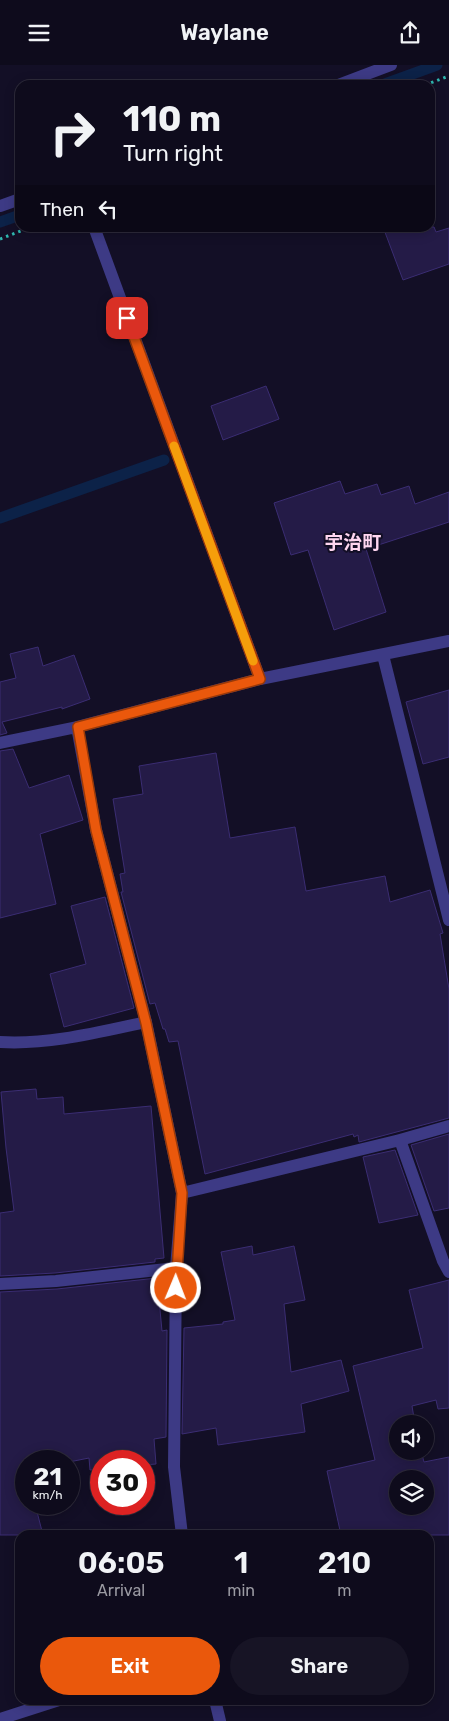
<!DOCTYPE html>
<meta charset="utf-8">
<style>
:root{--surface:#0e0b1c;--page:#171425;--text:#f1f3f6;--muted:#9b9ba3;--line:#2e2b3b;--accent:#ea580c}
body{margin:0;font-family:Rubik,"Noto Sans JP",sans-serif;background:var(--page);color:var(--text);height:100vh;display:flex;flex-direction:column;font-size:19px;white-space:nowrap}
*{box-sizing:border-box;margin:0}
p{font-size:16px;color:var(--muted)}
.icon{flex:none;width:28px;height:28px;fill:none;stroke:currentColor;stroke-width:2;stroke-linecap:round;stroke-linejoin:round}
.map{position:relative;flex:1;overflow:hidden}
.drawer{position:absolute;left:15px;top:1465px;width:419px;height:175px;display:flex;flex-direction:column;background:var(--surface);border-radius:15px;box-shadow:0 2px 12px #0003,0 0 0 1px var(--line)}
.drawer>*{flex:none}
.banner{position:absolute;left:15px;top:15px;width:420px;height:152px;border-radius:15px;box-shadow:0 2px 12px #0003,0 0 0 1px var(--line);background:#0e0b1c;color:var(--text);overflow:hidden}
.fabs{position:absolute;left:389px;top:1350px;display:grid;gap:10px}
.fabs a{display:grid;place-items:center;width:45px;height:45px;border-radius:50%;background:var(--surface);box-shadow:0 2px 12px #0003,0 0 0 1px var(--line);font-size:25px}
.speed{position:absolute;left:15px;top:1385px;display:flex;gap:10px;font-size:25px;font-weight:700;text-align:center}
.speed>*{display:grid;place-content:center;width:65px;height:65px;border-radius:50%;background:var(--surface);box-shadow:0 2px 12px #0003,0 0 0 1px var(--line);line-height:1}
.speed small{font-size:12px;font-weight:400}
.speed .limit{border:8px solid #d22;background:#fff;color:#111}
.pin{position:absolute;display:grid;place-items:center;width:42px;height:42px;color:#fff;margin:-21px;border-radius:10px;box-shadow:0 2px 8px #0006}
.me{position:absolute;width:55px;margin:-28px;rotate:1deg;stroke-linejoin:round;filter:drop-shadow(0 0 4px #0008)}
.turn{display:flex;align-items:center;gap:18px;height:105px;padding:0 25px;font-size:22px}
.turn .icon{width:65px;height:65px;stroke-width:2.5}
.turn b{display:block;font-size:35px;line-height:42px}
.then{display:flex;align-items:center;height:48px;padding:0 25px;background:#0003;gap:10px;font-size:19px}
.eta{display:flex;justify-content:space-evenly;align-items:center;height:85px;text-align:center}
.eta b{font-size:30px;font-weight:600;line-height:35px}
.primary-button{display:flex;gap:10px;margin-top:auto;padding:10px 25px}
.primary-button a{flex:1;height:58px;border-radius:30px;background:var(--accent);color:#fff;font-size:20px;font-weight:600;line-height:58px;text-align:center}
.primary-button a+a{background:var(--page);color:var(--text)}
header{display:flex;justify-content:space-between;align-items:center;height:65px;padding:0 25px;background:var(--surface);font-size:22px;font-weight:600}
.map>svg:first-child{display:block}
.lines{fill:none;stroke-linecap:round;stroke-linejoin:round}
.stream{stroke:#0c2248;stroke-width:11}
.building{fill:#241b47;stroke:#3b2d73;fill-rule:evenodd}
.path{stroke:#2fb8b0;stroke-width:3;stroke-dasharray:2.5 4;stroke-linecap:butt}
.service{stroke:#3d3a85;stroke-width:12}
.minor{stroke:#3d3a85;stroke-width:12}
.route-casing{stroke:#983908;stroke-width:12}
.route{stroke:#ea580c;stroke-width:9}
.slow{stroke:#f59e0b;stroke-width:9}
.labels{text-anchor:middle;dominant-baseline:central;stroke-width:4;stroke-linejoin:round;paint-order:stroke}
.quarter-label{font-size:19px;font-weight:bold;fill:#ffd6f0;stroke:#130f26}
</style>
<header><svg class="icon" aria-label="menu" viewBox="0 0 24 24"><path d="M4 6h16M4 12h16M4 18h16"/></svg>Waylane<svg class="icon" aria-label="share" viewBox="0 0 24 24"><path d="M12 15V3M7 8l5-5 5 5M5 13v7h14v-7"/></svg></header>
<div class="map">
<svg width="449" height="1656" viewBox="0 0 449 1656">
<rect width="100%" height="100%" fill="#130f26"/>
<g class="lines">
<!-- stream -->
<path class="stream" d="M382,20l55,-20
M0,157l20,-7
M0,453l164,-58"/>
</g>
<!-- building -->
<path class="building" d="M383,162h51l2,5 13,-4v36l-46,16z
M266,321l13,33 -56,21 -12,-34z
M340,416l5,13 32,-10 4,11 28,-9 6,18 34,-12v30l-83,27 20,63 -52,18 -26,-80 -17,5 -17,-52z
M38,582l5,19 31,-11 16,44 -28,10v-2l-60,15 5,11 -7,2v-53l16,-4 -6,-24z
M449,625v67l-26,7 -17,-62z
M13,684l16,39 40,-13 14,45 -43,14 16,70 -56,14v-167z
M216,688l14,85 65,-11 11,64 79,-15 5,26 40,-12 13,43 -3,1 9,55v129l-90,24 -1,-7 -4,2 -1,-3 -148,40 -27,-133 -9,1 -4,-13h-2l-8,-26 -5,1 -29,-112h2l-3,-18 5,-1 -12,-74 30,-5 -4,-28z
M105,832l29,111 -70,19 -14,-53 36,-10 -15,-58z
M36,1024l1,10 26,-2 1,17 87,-8 13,152 -9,1v3l-100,11 -55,3v-63l14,-2 -8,-63 -5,-56z
M449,1069v74l-15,3 -23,-66z
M395,1085l23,65 -39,8 -16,-66z
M252,1181l1,9 41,-9 11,54 -21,4 7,68 50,-12 8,31 -48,13 4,28 -87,13 -2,-17 -34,6 2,-106 39,-4v-2l12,-2 -14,-68z
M157,1213l5,53 5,-1 -1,107 -12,2 2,25 -12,1v-4h-43v8l-11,1 -1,-12 -20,4 -43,-1v43h9l8,31h-43v-243l57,-3z
M449,1215v128l-11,1 -2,-9 -24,6 3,18h-17v27h23l3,11 25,-5v78h-108l-14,-64 48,-11 -22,-94 70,-18 -14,-58zM398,1414h27v27h-27z"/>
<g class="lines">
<!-- path -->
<path class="path" d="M425,20l24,-9
M0,174l31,-12"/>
<!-- service -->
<path class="service" d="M0,977c49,3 99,-10 146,-20"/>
<!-- minor -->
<path class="minor" d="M338,20l53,-20
M0,141l20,-7
M94,162l166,452
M383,590l66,265
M77,662l19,103 50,192 36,171 -6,75 -2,199 8,68
M0,678l77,-16 183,-48 189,-38
M400,1075l43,121 6,11
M182,1128l218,-53 49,-14
M0,1219l56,-3 120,-13
M215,1635l5,21
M0,1654l59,-19"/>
</g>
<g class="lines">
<defs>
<path id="route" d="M127,253l133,361 -182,48 18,103 50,193 36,170 -6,95"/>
</defs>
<!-- route casing -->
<use href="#route" class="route-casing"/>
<!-- route -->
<use href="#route" class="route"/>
<!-- slow -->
<path class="slow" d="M174,381l79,215"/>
</g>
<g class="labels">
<!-- quarter labels -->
<g class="quarter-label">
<text x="353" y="477">宇治町</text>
</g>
</g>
</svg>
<div class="fabs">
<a><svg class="icon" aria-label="sound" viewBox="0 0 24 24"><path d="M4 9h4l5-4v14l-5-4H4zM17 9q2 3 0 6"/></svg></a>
<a><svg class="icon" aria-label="layers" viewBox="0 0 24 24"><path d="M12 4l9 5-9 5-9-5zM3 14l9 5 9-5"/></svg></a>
</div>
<div class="speed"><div>21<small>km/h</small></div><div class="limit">30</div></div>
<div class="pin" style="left:127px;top:253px;background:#d93025"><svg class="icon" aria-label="arrive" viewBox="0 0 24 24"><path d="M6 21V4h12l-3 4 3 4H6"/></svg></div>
<svg class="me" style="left:176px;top:1223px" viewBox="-20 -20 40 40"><circle r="17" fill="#ea580c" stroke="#fff" stroke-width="3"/><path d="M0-11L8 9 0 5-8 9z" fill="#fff"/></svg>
<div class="banner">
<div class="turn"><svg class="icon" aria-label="right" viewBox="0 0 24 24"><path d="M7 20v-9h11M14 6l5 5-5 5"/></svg><div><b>110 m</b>Turn right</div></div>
<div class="then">Then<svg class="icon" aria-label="left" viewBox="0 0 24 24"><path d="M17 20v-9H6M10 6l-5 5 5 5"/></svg></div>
</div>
<section class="drawer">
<div class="eta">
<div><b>06:05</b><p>Arrival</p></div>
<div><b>1</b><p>min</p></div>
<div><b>210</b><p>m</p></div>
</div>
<div class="primary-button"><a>Exit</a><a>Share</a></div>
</section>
</div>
